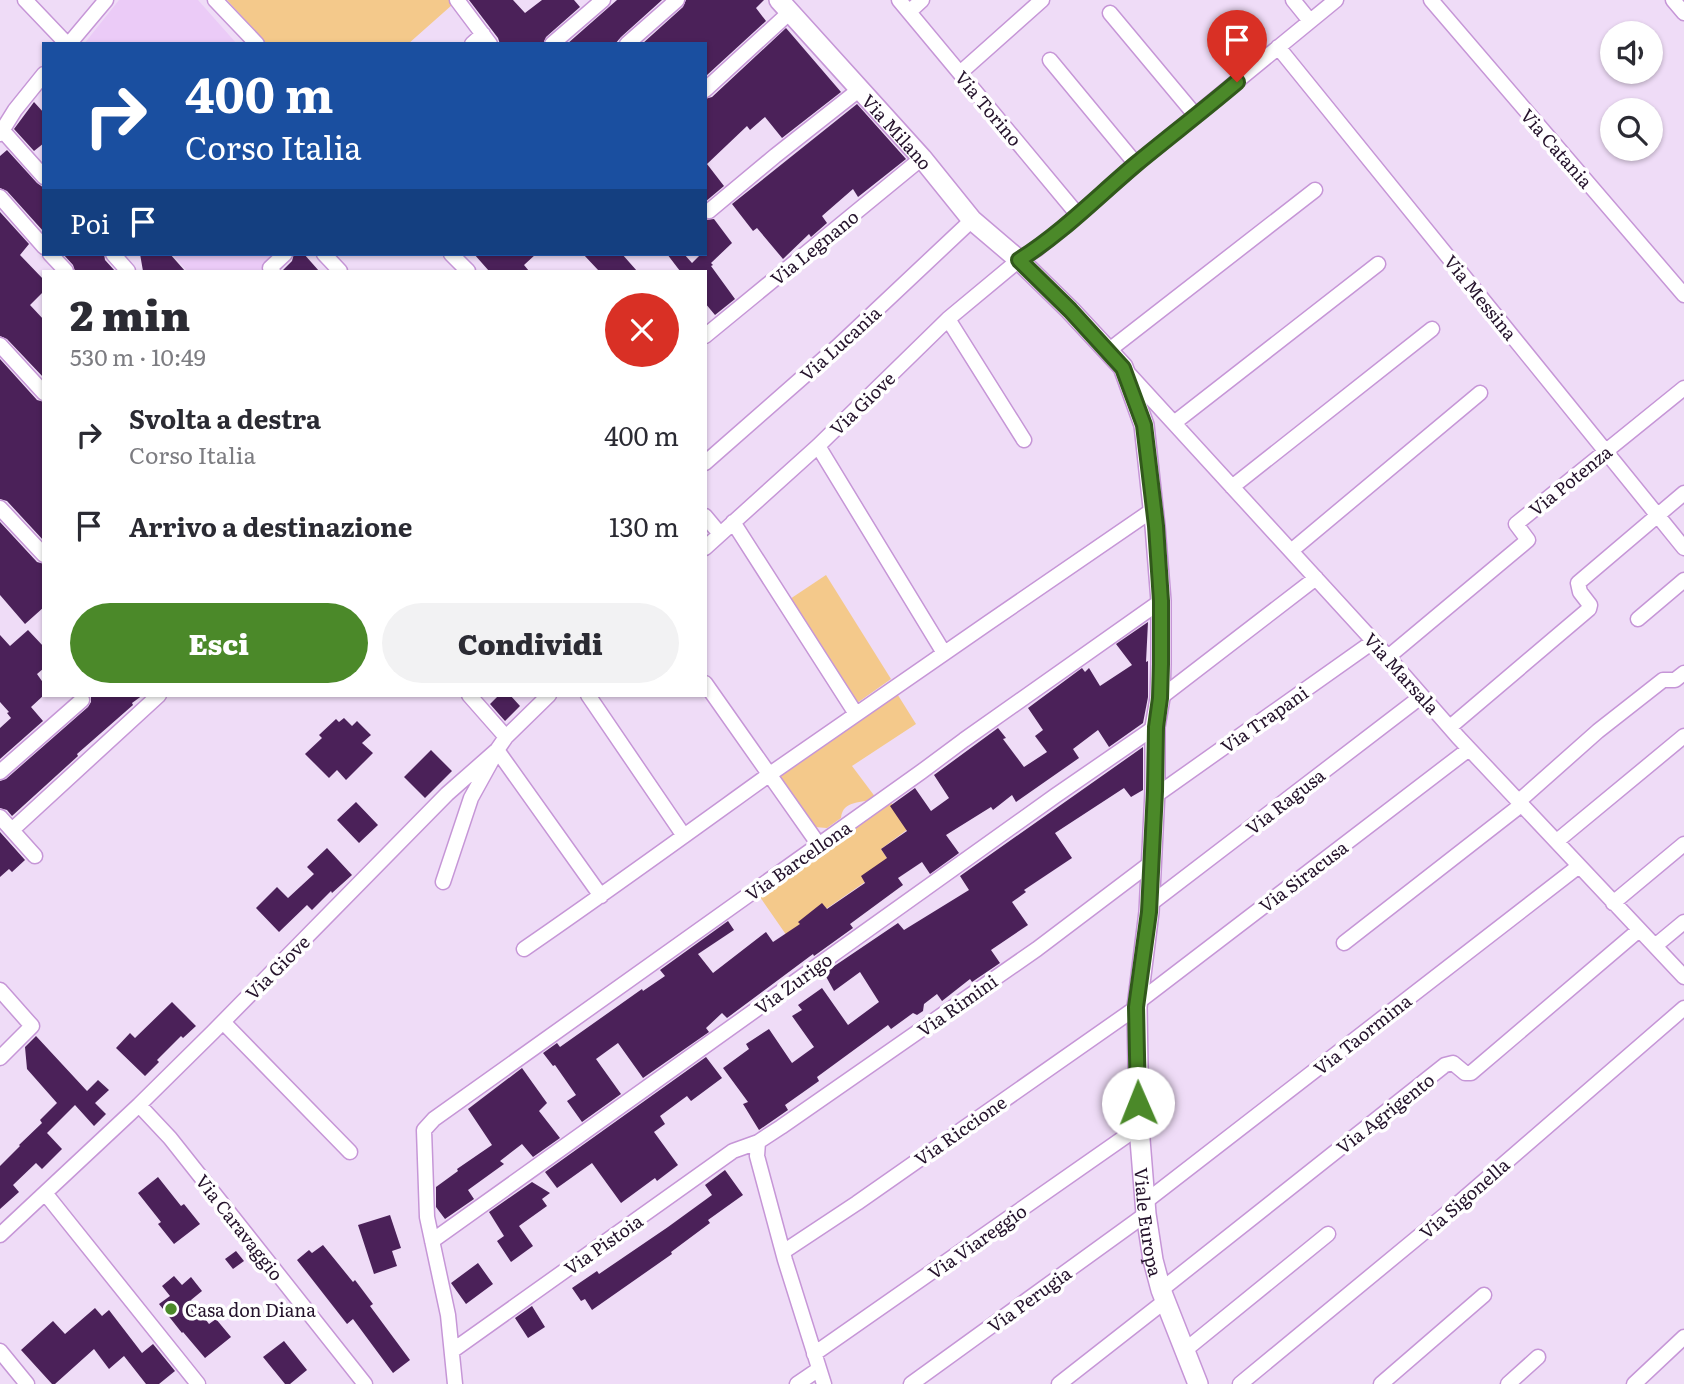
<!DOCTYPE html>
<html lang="it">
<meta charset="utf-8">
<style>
:root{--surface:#fff;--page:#f2f2f3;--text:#2b2b33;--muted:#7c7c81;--accent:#4b8929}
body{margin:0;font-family:Literata,serif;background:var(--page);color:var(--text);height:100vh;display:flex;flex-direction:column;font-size:26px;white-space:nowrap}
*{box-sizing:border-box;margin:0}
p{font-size:23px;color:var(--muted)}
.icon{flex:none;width:38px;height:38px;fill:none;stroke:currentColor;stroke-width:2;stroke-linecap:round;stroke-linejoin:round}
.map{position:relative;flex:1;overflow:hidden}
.drawer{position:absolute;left:42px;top:270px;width:665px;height:427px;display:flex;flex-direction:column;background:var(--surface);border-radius:0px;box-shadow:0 2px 5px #0004}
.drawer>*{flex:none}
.guide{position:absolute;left:42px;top:42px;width:665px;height:214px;border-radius:0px;box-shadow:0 2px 5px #0004;background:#1a4fa0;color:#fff;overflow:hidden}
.buttons{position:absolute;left:1600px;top:21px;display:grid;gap:14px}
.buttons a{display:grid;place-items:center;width:63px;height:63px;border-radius:50%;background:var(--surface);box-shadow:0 2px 5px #0004;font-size:35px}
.pin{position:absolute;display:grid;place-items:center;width:60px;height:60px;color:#fff;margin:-72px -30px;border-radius:50% 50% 50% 0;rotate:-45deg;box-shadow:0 0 7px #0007}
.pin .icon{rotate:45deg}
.me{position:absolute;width:77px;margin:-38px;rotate:359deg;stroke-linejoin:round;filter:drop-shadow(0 0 5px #0008)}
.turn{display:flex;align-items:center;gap:24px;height:147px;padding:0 28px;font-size:32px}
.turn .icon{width:91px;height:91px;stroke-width:2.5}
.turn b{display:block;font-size:49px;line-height:60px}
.then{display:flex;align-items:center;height:66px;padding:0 28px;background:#0003;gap:14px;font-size:26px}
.round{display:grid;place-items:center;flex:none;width:74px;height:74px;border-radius:37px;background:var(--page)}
.summary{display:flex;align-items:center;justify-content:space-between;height:119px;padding:0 28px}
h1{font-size:42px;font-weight:800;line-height:52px}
.button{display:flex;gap:14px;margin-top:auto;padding:14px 28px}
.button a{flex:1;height:80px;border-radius:42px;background:var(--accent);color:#fff;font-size:28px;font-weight:800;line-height:80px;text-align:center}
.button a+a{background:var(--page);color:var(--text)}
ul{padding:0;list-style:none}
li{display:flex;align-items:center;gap:21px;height:91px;padding:0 28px}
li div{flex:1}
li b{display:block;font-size:26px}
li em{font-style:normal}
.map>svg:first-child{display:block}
.built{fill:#ebcbf7}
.green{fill:#f4c98b}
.building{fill:#4b2159}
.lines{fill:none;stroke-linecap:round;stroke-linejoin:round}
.minor-casing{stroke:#c696d7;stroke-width:17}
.tertiary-casing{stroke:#c696d7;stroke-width:22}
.minor{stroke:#fff;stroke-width:14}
.tertiary{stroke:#fff;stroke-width:19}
.route-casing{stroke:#31591b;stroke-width:18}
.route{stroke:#4b8929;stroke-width:12}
.poi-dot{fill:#4b8929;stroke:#fff;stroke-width:2.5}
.labels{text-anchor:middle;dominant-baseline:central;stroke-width:7;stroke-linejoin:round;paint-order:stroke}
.street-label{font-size:18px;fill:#24122b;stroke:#fff}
.poi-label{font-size:18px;fill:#24122b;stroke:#fff;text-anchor:start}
</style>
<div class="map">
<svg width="1684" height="1384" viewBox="0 0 1684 1384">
<rect width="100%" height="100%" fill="#efdcf7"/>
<!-- built -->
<path class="built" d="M119,0h79l39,44h-153z
M172,254h107l-17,17h-75z"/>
<!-- green -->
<path class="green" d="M227,0h222l3,5 -44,39h-141z
M826,575l65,104 -34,24 -67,-104z
M896,692l20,32 -64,42 24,32c-14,6 -33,1 -35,20l-14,10 -13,-1 -35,-50z
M891,802l17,27 -27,20 10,15 -104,72 -27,-39z"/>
<!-- building -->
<path class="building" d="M469,0h44l12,13 17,-13h32l6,7 -34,30 -3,7h-43l-2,-6z
M617,0h45l-41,37 -6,7h-48z
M686,0h78l-8,8 10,13 -60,55 -1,-32h-63l41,-37z
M786,28l55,64 -59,46 -17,-21 -15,13 -3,-4 -40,38 17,22 -19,16v-103l7,-2z
M34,102l10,11v30l-10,8 -20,-22z
M857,104l49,55 -48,38 -5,-8 -31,27 5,7 -16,14 -2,-3 -26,25 -26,-31 -4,3 -21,-27z
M7,150l30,33 7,5v44l-37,-41 -7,-3v-32z
M0,212l29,32 -9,11 24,25v11l-14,14 14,15v58l-37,-39 -7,-3z
M714,219l18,24 -21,20 2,2 -2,1 24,33 -20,16 -10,-12v-32h-25l-13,-17h17l8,9 9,-9h4v-34z
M63,254h41l1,6 10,11h-40l-2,-6z
M140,254h30l15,17h-42z
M294,254h10l15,17h-37l10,-10z
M474,254h62l-12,11 5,6h-40z
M583,254h39l15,17h-38z
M0,359l37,41 7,2v139l-37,-40 -7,-2z
M0,522l37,40 7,2v43l-19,17 -25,-29z
M1148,622l-2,40 2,-1v36l-5,26 -34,24 -11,-17 -25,19 6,9 -63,44 -4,-7 -19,15 -2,-3 -45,28 13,18 -29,21 -8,-12 -24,16 5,7 -53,39 3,4 -39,28 -1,-2 -86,64 -5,-5 -16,15 3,4 -66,46 -25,-35 -22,16 25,35 -39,28 -15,-21 9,-6 -21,-30 -2,1 -10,-13 14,-10 3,4 82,-58 1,2 22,-15 -5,-6 68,-49 6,9 -36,24 15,19 53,-41 7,10 27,-18 -2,-2 24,-19 5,6 38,-26 -4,-7 26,-18 -6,-9 26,-18 -17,-25 25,-18 16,23 18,-13 -15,-23 64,-47 8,10 -3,1 21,28 23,-15 -12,-16 8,-6 -15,-22 54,-40 3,4 4,-4 11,18 32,-21 -16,-21z
M28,630l16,17v21l-7,6 7,10v11l-13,12 12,14 -43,38v-31l11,-10 -4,-5 2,-1 -9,-10v-67l10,11z
M92,695h51l-11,8 1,2 -56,49 1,2 -66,60 -5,-6 -7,-2v-27l6,-2 82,-72 3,-5v-6z
M499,695h11l10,11 -15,15 -15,-17z
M344,718l8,8 5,-5 14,14 -9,8 11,10 -27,27 -9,-10 -8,8 -24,-24 17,-16 -3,-3 17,-16 3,3z
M1143,747v43l-12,7 -7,-9 -69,45 17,25 -48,32 2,2 -14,10 16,23 -37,25 9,13 -28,19 -2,-3 -28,22 -5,-7 -13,10 -1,7 -6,4 -4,-2 -22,16 -3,-4 -71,52 2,4 -34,24 3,5 -29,20 -16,-26 5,-2 -25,-34 26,-19 -3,-5 23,-15 23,34 22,-16 -22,-31 10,-6 -4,-5 24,-17 26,37 31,-23 -19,-30 -26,19 -10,-18 74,-50 6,7 65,-40 -9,-14z
M431,750l21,21 -27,27 -21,-21z
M356,802l22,23 -19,18 -22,-23z
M0,832l25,28 -13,12 -3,-3 -9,8z
M327,848l25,27 -20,18 -1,-2 -19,19 -5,-5 -28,27 -23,-24 21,-21 11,11 26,-24 -7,-7z
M172,1002l24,24 -13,12 -2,-2 -24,24 2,2 -14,14 -29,-28 14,-15 5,5z
M36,1036l51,55 11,-11 11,10 -14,13 11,11 -12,12 -19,-21 -28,28 15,16 -20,20 -6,-6 -23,22 6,7 -19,17v-43l20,-20 -1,-1 23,-22 -2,-3 17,-17 -30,-34 -2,-22z
M706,1057l16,21 -31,23 -4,-5 -27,20 5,8 -11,8 24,33 -21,16 -2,-3 -34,25 -29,-40 -35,25 -12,-16z
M522,1068l25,35 -8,8 21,27 -27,19 -11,-13 -22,17 4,3 -36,26 6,9 -29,20 -9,-12v-20l22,-16 -1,-2 35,-24 -24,-36z
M725,1170l18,25 -35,25 2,3 -39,29 1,2 -80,56 -7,-11 -4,2 -9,-13 25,-17 2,3 69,-47 44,-32 -7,-10z
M158,1177l23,29 3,-2 16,20 -26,20 -16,-20 3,-2 -23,-29z
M532,1182l18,11 -8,6 5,7 -28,20 14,20 -22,16 -14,-21 7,-5 -15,-24z
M390,1215l11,33 -9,3 5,15 -23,8 -16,-49z
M323,1245l30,37 2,-2 18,24 -3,2 40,54 -17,13 -40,-54 -6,5 -50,-64 12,-10 3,3z
M236,1251l8,10 -11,8 -8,-10z
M478,1263l15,21 -27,20 -15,-21z
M174,1276l8,9 9,-8 11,14 -11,9 18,24 7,-5 15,18 -26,21 -22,-26 -1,1 -23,-29 11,-8 -8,-10z
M532,1306l13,21 -17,11 -13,-20z
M95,1308l7,8 7,-6 33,43 11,-9 22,27 -16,13h-13l-22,-28 -15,13 -15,-20 -39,35h-3l-31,-34 32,-29 12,13z
M284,1341l23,29 -17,14h-5l-22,-27z"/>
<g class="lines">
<defs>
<path id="minor" d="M25,0l42,44
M215,0l42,44
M457,0l33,44
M899,0l179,215
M1293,0l17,21
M1431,0l253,295
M1673,0l11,13
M909,12l13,-12
M1110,13l86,103
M69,44l37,-44
M472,44l11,-10
M552,44l51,-44
M627,44l50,-44
M1278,47l406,501
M1050,60l86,104
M960,73l82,-73
M705,90l85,-78
M2,130l42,47
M0,134l15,-24 29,-36
M0,197l44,50
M709,211l66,-55 85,-67
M50,254l16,17
M113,254l15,17
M324,254l16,17
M451,254l17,17
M273,271l-3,-3 15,-14
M948,319l76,121
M705,336l217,-178
M0,345l44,48
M1108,351l207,-161
M1128,373l260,284 70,80 226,240
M1174,423l204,-159
M818,446l126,207
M705,463l131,-115 136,-128
M1232,487l200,-158
M0,508l44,47
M705,516l15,18
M733,522l123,192
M705,548l113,-102 130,-127 71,-59 18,-11 41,-34 58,-51 200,-164
M1291,551l189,-158
M1638,619l46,-39
M1388,657l140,-117 -12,-16 168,-136
M705,683l114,162
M469,695l37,42
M588,695l96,141
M1160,698l156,-120
M1450,727l139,-118 1,-4 -10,-13 -2,-9 106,-90
M497,750l104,146
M0,772l82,-72
M1155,796l219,-155
M1518,802l80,-71 51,-40 14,-11h12l9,-7
M0,817l35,39
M12,830l147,-135
M1557,841l127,-105
M443,882l28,-84 21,-38
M1613,903l71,-59
M1149,905l273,-209
M1344,943l177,-138
M1655,946l29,-24
M524,949c83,-57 164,-116 246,-175 127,-89 256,-177 384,-265
M0,990l32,36 -32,32
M1137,1003l332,-254
M223,1022l127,130
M139,1105l31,33 195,246
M758,1142l-1,14 28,104 39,124
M45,1193l153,191
M1145,1202l434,-336
M0,1235l139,-130 74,-73 234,-238 50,-44 9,-13 43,-42
M432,1241l623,-445 100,-69
M783,1252l74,-49 280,-196
M1161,1290l284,-225 8,-2 12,10h6l168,-143
M0,1351l27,33
M452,1351l281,-200 25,-9 23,-15 256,-178 115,-87
M1184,1351l144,-117
M814,1354l325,-227
M455,1384l-7,-69 -21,-98 -3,-87 10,-11 487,-347 43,-32 197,-139
M797,1384l22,-15
M911,1384l235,-170
M1059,1384l106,-83
M1240,1384l206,-170 238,-206
M1381,1384l103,-89
M1508,1384l30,-27
M1634,1384l50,-47"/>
<g id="tertiary">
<path id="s1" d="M779,0l143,158 50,62 47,40 51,50 53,57 21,58 11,101 6,75v63l-1,34 -5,29v64l-6,121 -12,95 2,120 7,87 7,46 8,30 37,94"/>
</g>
</defs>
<!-- minor casing -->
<use href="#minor" class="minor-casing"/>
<!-- tertiary casing -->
<use href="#tertiary" class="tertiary-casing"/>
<!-- minor -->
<use href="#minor" class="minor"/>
<!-- tertiary -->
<use href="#tertiary" class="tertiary"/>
</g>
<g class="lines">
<defs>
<path id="route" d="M1138,1103l-2,-96 13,-95 6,-121 1,-64 4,-29 1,-34v-63l-5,-75 -12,-101 -21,-57 -53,-58 -51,-50c43,-27 79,-64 117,-96 34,-28 68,-54 101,-82"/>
</defs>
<!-- route casing -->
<use href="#route" class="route-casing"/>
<!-- route -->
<use href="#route" class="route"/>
</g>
<!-- markers -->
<circle class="poi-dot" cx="171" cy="1309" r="7"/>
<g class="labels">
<!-- street labels -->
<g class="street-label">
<text transform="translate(989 108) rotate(50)">Via Torino</text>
<text stroke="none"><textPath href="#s1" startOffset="177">Via Milano</textPath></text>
<text transform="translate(1557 148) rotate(49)">Via Catania</text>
<text transform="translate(814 247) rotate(-39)">Via Legnano</text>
<text transform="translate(1481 297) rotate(51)">Via Messina</text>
<text transform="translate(840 343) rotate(-42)">Via Lucania</text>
<text transform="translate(862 403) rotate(-44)">Via Giove</text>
<text transform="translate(1570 480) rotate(-39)">Via Potenza</text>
<text transform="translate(1402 673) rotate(48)">Via Marsala</text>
<text transform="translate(1264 719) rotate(-35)">Via Trapani</text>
<text transform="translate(1285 801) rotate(-38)">Via Ragusa</text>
<text transform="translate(798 860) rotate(-35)">Via Barcellona</text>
<text transform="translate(1303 876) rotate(-37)">Via Siracusa</text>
<text transform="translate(277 967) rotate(-45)">Via Giove</text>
<text transform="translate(793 983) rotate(-36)">Via Zurigo</text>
<text transform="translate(957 1005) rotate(-35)">Via Rimini</text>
<text transform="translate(1362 1034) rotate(-38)">Via Taormina</text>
<text transform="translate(1385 1113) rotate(-38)">Via Agrigento</text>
<text transform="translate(960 1130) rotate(-35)">Via Riccione</text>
<text transform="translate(1464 1198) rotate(-41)">Via Sigonella</text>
<text stroke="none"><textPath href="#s1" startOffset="1365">Viale Europa</textPath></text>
<text transform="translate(240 1227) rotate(52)">Via Caravaggio</text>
<text transform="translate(977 1241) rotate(-35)">Via Viareggio</text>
<text transform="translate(603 1244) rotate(-35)">Via Pistoia</text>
<text transform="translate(1029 1299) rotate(-36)">Via Perugia</text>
</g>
<!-- poi labels -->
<g class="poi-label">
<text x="185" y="1309">Casa don Diana</text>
</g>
</g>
</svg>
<div class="buttons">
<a><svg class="icon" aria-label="sound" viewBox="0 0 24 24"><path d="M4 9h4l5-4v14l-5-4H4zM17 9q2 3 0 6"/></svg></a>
<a><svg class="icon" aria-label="search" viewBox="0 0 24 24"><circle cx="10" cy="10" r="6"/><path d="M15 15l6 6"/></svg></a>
</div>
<div class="pin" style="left:1237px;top:82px;background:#d93025"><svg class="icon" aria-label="arrive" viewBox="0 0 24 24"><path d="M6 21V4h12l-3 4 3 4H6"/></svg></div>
<svg class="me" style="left:1138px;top:1103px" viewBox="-20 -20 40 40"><circle r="19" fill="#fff"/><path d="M0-13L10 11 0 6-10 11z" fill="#4b8929"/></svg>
<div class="guide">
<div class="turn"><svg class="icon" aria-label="right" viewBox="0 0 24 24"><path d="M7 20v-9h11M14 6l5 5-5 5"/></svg><div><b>400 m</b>Corso Italia</div></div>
<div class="then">Poi<svg class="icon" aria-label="arrive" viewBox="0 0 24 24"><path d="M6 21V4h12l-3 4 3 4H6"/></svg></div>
</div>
<section class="drawer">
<div class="summary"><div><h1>2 min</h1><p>530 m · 10:49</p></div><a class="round" style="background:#d93025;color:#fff"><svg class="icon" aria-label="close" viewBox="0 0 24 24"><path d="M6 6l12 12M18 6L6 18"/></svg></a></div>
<ul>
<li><svg class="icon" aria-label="right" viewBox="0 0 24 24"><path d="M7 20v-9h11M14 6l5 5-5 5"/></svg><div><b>Svolta a destra</b><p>Corso Italia</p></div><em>400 m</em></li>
<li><svg class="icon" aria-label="arrive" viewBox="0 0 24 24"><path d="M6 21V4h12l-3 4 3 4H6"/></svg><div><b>Arrivo a destinazione</b></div><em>130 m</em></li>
</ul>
<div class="button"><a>Esci</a><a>Condividi</a></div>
</section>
</div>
